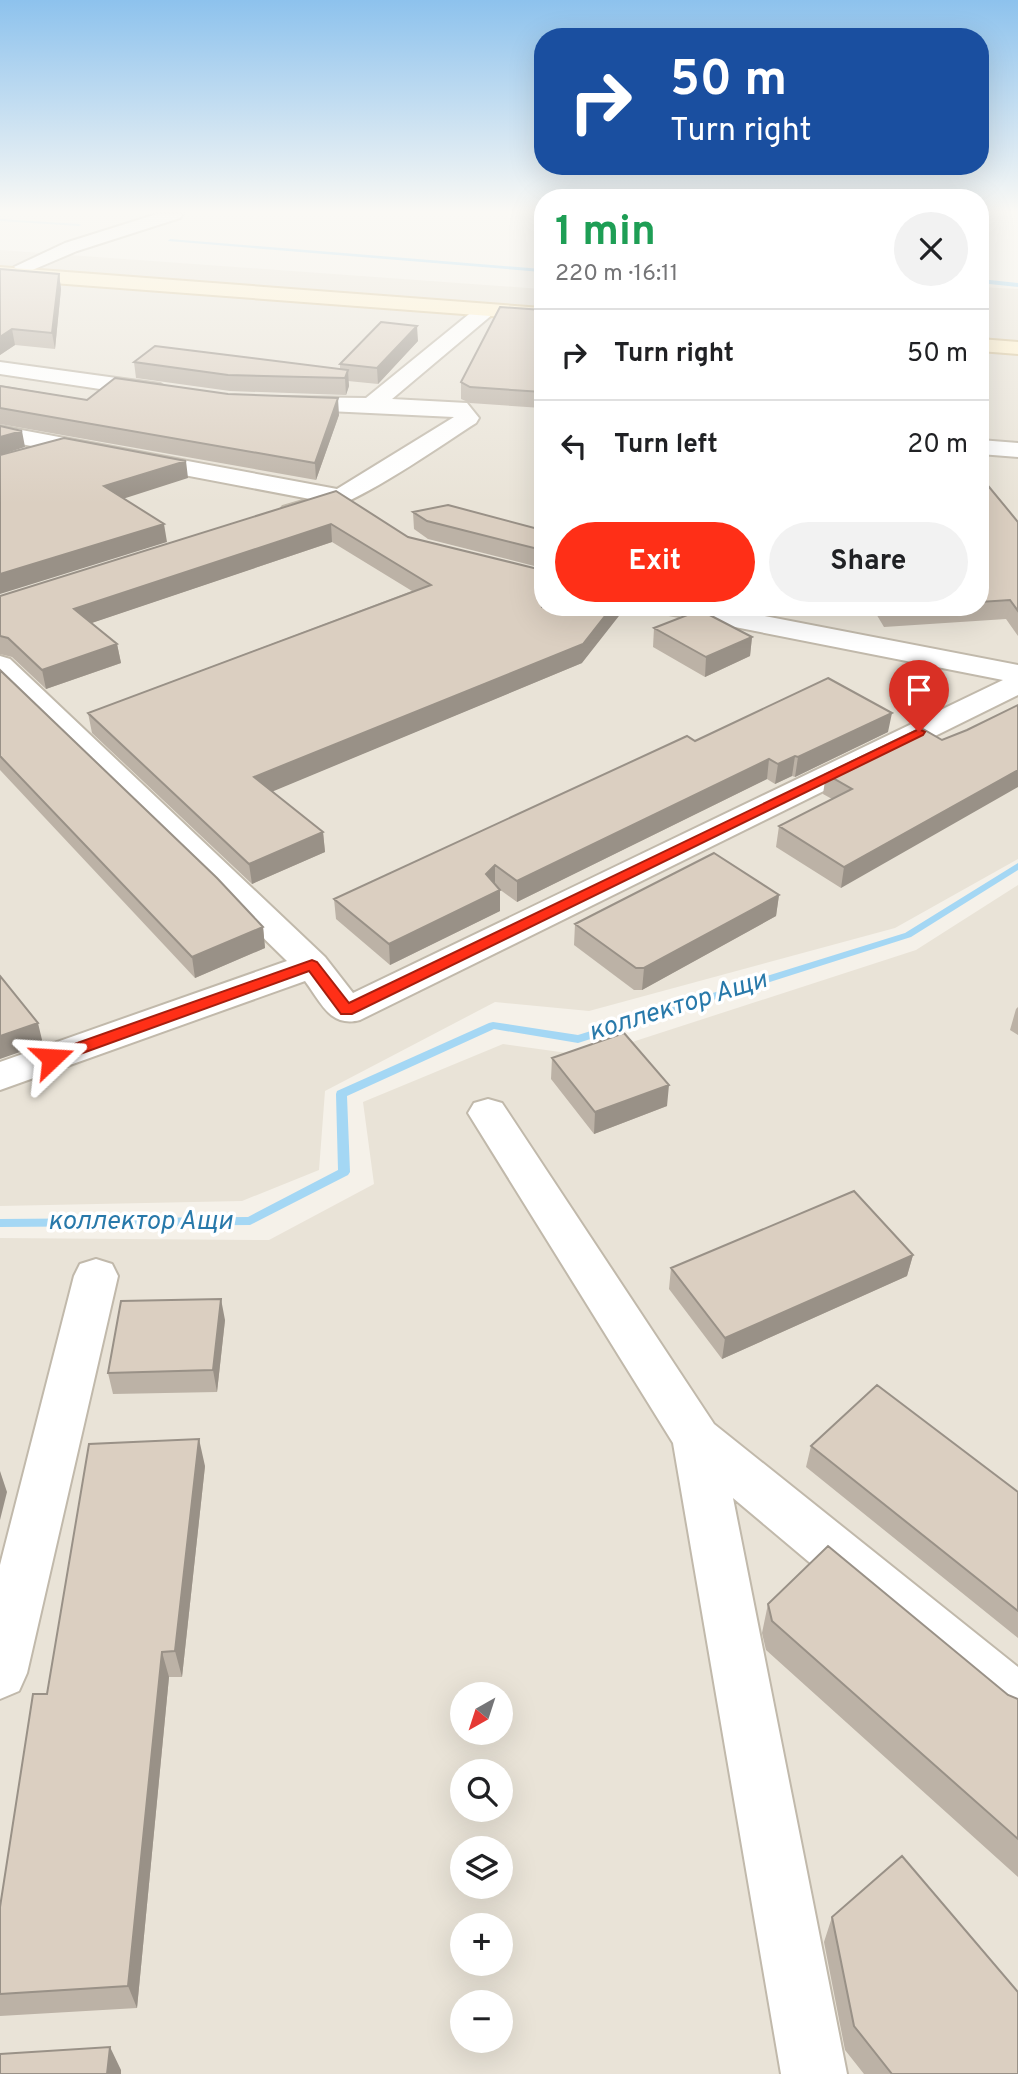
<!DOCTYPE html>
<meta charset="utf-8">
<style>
:root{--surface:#fff;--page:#f2f2f2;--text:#202124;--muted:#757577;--line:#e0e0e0;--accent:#ff2f17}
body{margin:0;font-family:Overpass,sans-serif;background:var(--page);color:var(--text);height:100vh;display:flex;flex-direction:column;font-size:26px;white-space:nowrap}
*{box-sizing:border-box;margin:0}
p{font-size:23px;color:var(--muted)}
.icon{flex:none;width:38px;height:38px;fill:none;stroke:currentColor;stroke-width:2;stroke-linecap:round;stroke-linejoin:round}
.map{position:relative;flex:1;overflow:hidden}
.side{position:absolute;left:534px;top:189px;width:455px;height:427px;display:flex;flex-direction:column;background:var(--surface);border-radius:28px;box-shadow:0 7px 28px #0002}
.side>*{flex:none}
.banner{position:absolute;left:534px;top:28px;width:455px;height:147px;border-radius:28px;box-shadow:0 7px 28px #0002;background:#1a4fa0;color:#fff;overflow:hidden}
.needle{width:46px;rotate:219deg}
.controls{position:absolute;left:450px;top:1682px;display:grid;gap:14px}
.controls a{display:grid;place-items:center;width:63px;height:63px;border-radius:50%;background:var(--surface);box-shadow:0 7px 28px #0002;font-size:35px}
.pin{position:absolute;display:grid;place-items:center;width:60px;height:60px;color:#fff;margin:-72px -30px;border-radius:50% 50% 50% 0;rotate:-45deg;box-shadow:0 0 7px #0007}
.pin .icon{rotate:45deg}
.me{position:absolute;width:77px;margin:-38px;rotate:70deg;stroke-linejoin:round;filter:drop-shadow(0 0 5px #0008)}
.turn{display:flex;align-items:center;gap:24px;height:147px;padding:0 21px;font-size:32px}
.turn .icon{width:91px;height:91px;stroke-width:2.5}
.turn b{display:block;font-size:49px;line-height:60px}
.round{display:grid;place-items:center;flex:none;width:74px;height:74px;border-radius:37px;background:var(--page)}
.head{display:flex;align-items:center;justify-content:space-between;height:119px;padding:0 21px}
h1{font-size:42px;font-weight:700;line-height:52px;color:#1e9e55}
.primary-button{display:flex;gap:14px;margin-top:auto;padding:14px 21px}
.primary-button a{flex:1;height:80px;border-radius:42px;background:var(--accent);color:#fff;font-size:28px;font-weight:700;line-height:80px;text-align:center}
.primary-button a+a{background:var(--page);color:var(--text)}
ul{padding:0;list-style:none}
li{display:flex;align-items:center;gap:21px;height:91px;padding:0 21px;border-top:2px solid var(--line)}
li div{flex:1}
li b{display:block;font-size:26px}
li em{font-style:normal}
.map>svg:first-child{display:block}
.residential{fill:#e9e3d7;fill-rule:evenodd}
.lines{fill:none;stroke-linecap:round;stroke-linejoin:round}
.stream{fill:#a4d7f4;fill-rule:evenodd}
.minor-casing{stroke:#c1b9ab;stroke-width:4}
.secondary-casing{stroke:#d7c398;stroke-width:4}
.minor{fill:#fff;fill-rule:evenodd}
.secondary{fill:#fff0ca;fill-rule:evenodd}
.wall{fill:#bcb2a6}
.shaded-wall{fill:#999187}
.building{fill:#dbcfc1;stroke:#999187;stroke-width:2}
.route{fill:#ff2f17;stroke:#a61f0f;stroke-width:2}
.labels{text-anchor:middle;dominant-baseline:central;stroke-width:7;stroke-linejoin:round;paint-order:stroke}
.water-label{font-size:26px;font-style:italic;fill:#2879aa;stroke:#fff}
</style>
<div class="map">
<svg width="1018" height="2074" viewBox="0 0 1018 2074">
<rect width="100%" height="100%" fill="#f5f1e9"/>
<!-- residential -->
<path class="residential" d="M0,250l542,39v318h438v-320l38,2v570l-123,69 -306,83 -94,-9 -170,89 -6,79 -77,31 -242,5z
M1018,885v1189h-1018v-836l269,2 105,-56 -11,-82 140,-58 86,12 327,-106zM462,1694h38v38h-38zM462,1771h38v39h-38zM462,1848h38v38h-38zM462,1925h38v39h-38zM462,2002h38v38h-38z"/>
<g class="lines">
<!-- stream -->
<path class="stream" d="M0,219l79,5 2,1 -2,1 -79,-5z
M170,239l372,30v3l-374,-31z
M980,279l38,4v4l-38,-4z
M1018,863v7l-107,67 -333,106 -84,-14 -147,67 3,76 -2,3 -98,50 -250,2v-8l248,-2 90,-47 -2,-76 1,-3 152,-68 4,-1 85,13 327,-102z"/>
<defs>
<path id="minor" d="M157,214h26l-3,4 -103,33 -47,20 -7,2 -9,-6 51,-24z
M486,304l10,6 -3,4 -101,85 75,4 12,15 -3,5c-40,25 -148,105 -193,94l-4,-5 4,-5 27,-8 -310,-59v-14l337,63 117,-72 -168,-8 -8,-2 -3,-5 3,-5 88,1 113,-92z
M0,362l160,22 11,7 -11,7 -160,-24z
M980,440l38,3v14l-38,-3z
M660,607h58l300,58v30l-658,325c-30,8 -39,-18 -55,-39l-305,109v-28l287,-101 -287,-280v-25l10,3 315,298 28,36 650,-313 -329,-65 -10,-2z
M488,1099l14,4 212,321 304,243v62l-20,-8 -265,-223 114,576h-66l-108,-631 -205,-330 6,-10z
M96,1259l16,5 6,12 -91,397 -8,18 -19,8v-134l74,-289 6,-12z"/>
<path id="secondary" d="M0,267l542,41v12l-542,-41z
M980,339l38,3v12l-38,-3z"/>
</defs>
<!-- minor casing -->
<use href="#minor" class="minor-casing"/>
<!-- secondary casing -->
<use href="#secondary" class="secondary-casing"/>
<!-- minor -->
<use href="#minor" class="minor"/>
<!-- secondary -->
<use href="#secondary" class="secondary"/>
</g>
<!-- wall -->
<path class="wall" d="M0,269l59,5 2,15 -6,60 -40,-4 -15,10z
M542,310v98l-72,-5 -9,-4v-17z
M418,341l-40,43 -30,-3 1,5 -3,9 -116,-4 -94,-13 -2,-16 206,7v-5z
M0,385l87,15 252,15 -23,65 -316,-56z
M980,476l38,46v114l-12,-17 -122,8 -12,-20h108z
M336,491l246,172 -310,128 51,41 2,20 -73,32 -160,-151 -4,-20 324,-122 -80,-49 -241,81 26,21 4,19 -75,26 -34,-32 -12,-3v-58z
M413,512l129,18v38l-114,-29 -14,-10z
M654,628l98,9 -2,19 -45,21 -52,-30z
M0,670l263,257 2,21 -70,30 -195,-208z
M921,728l-80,160 -65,-41 3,-21 53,-27 -9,-5 3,-20z
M888,732l-93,45 -3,-1 -17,8 -8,-5 -250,123 -18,-13 1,22 -110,54 -54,-46 -2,-20 361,-158z
M779,895l-3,21 -134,74h-8l-60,-45 1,-21z
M1018,1007v28l-8,-5 6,-21z
M552,1058l115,48 -73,28 -43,-55z
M913,1255l-6,21 -185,83 -53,-70 2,-21z
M225,1320l-8,72 -104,2 -5,-21z
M811,1446l207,46v146l-212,-171z
M205,1466l-23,211h-13l-32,331 -137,8v-109l47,-213z
M768,1604l250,95v178l-252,-227 -4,-17z
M832,1917l186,157h-154l-19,-24 -21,-108z"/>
<!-- shaded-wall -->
<path class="shaded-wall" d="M59,274l2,15 -6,60 -3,-16z
M417,326l1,15 -40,43 -1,-16z
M12,329l3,16 -15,10v-18z
M348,370l1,16 -3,9 -1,-17z
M338,398l1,17 -23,65 -1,-17z
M22,431l3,16 -25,8v-18z
M186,461l2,17 -81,26 -3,-18z
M164,524l3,18 -167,52v-20z
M331,524l1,18 -255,86 -3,-19z
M612,607h14l-44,56 -325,135 -3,-21z
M752,637l-2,19 -45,21 1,-20z
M117,644l4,19 -75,26 -4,-19z
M892,713l-4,19 -93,45 3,-20z
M795,756l-3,20 -17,8 3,-20z
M769,759l-2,20 -250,123v-21z
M1018,770v17l-177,101 3,-21z
M323,832l2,20 -73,32 -3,-20z
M495,865v21l-9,-12z
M500,890v21l-110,54 -1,-21z
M779,895l-3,21 -134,74 2,-22z
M263,927l2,21 -70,30 -3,-21z
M38,1023l5,21 -43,15v-23z
M669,1085l-2,21 -73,28 1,-22z
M913,1255l-6,21 -185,83 3,-21z
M221,1299l4,21 -8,72 -4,-22z
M199,1439l6,27 -23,211 -7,-26z
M0,1471l7,21 -7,28z
M162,1652l7,25 -32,331 -9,-22z
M110,2047l11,23v4h-14z"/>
<!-- building -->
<path class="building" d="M0,269l59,5 -7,59 -40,-4 -12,8z
M500,307l42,3v82l-72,-5 -9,-5z
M381,322l36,4 -40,42 -37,-4z
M155,346l193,24 -3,8 -117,-3 -94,-13z
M115,378l113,16 110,4 -23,65 -315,-55v-22l87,14z
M0,426l22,5 -22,6z
M64,438l122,23 -82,25 60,38 -164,50v-119z
M980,476l38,46v89l-8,-11 -30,2z
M336,491l72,46 134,33v37h70l-29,37 -329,133 69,55 -74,32 -161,-151 343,-128 -100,-61 -257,85 43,35 -75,26 -34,-32 -8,-2v-40z
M448,505l94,25v20l-115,-29 -14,-9z
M700,610l52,27 -46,20 -52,-29z
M0,670l217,208 46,49 -71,30 -192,-201z
M828,678l64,35 -94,44 -3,-1 -17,8 -9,-5 -252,122 -22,-16 -9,9 14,16 -111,54 -55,-45 353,-163 8,5z
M1018,705v65l-174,97 -65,-41 73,-37 -26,-15 95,-46 21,12 25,-10z
M714,853l65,42 -135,73h-8l-61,-44z
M0,976l38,47 -38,13z
M624,1033l45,52 -74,27 -43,-54z
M854,1191l59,64 -188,83 -54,-70z
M221,1299l-8,71 -105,3 13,-72z
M877,1385l141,107v119l-207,-165z
M199,1439l-24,212 -13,1 -34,334 -128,8v-87l33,-213h14l42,-250z
M828,1546l180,149 10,4v140l-246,-218 -4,-17z
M902,1856l116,136v82h-126l-38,-48 -22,-109z
M110,2047l-3,27h-107v-20z"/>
<!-- sky -->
<linearGradient id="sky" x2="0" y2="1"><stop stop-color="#8dc2ed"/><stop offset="0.42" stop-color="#faf9f5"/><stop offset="1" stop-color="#faf9f5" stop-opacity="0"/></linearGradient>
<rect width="1018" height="504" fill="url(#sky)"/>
<!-- route -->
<path class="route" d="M919,729l6,3 -2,3 -571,279h-11l-32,-43 -251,91h-12l-2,-4 2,-4 266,-94 5,2 32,41z"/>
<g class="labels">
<!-- water labels -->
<g class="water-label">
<text transform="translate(678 1007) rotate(-17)">коллектор Ащи</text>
<text x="140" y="1222">коллектор Ащи</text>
</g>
</g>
</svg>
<div class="controls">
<a><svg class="needle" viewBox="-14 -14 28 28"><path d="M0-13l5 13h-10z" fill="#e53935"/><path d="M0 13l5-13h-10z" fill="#757577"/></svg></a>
<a><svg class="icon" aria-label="search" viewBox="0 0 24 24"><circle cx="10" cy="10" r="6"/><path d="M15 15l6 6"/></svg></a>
<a><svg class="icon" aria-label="layers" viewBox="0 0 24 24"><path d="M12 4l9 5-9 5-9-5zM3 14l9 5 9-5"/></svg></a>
<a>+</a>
<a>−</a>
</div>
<div class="pin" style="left:919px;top:732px;background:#d93025"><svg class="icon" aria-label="arrive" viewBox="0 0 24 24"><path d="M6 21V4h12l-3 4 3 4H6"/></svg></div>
<svg class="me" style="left:52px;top:1058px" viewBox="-20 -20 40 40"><path d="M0-17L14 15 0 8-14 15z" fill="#ff2f17" stroke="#fff" stroke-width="4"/></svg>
<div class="banner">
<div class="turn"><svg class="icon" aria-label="right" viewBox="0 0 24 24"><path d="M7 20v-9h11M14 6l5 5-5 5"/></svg><div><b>50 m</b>Turn right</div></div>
</div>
<section class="side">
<div class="head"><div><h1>1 min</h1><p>220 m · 16:11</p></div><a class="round"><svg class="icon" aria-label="close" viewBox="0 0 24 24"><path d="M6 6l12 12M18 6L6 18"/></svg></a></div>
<ul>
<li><svg class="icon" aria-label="right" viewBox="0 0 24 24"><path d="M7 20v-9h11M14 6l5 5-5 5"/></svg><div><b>Turn right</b></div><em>50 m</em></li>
<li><svg class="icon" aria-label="left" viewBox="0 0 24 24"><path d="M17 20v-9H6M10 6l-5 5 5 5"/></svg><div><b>Turn left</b></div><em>20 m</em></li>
</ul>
<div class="primary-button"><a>Exit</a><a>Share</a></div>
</section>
</div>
